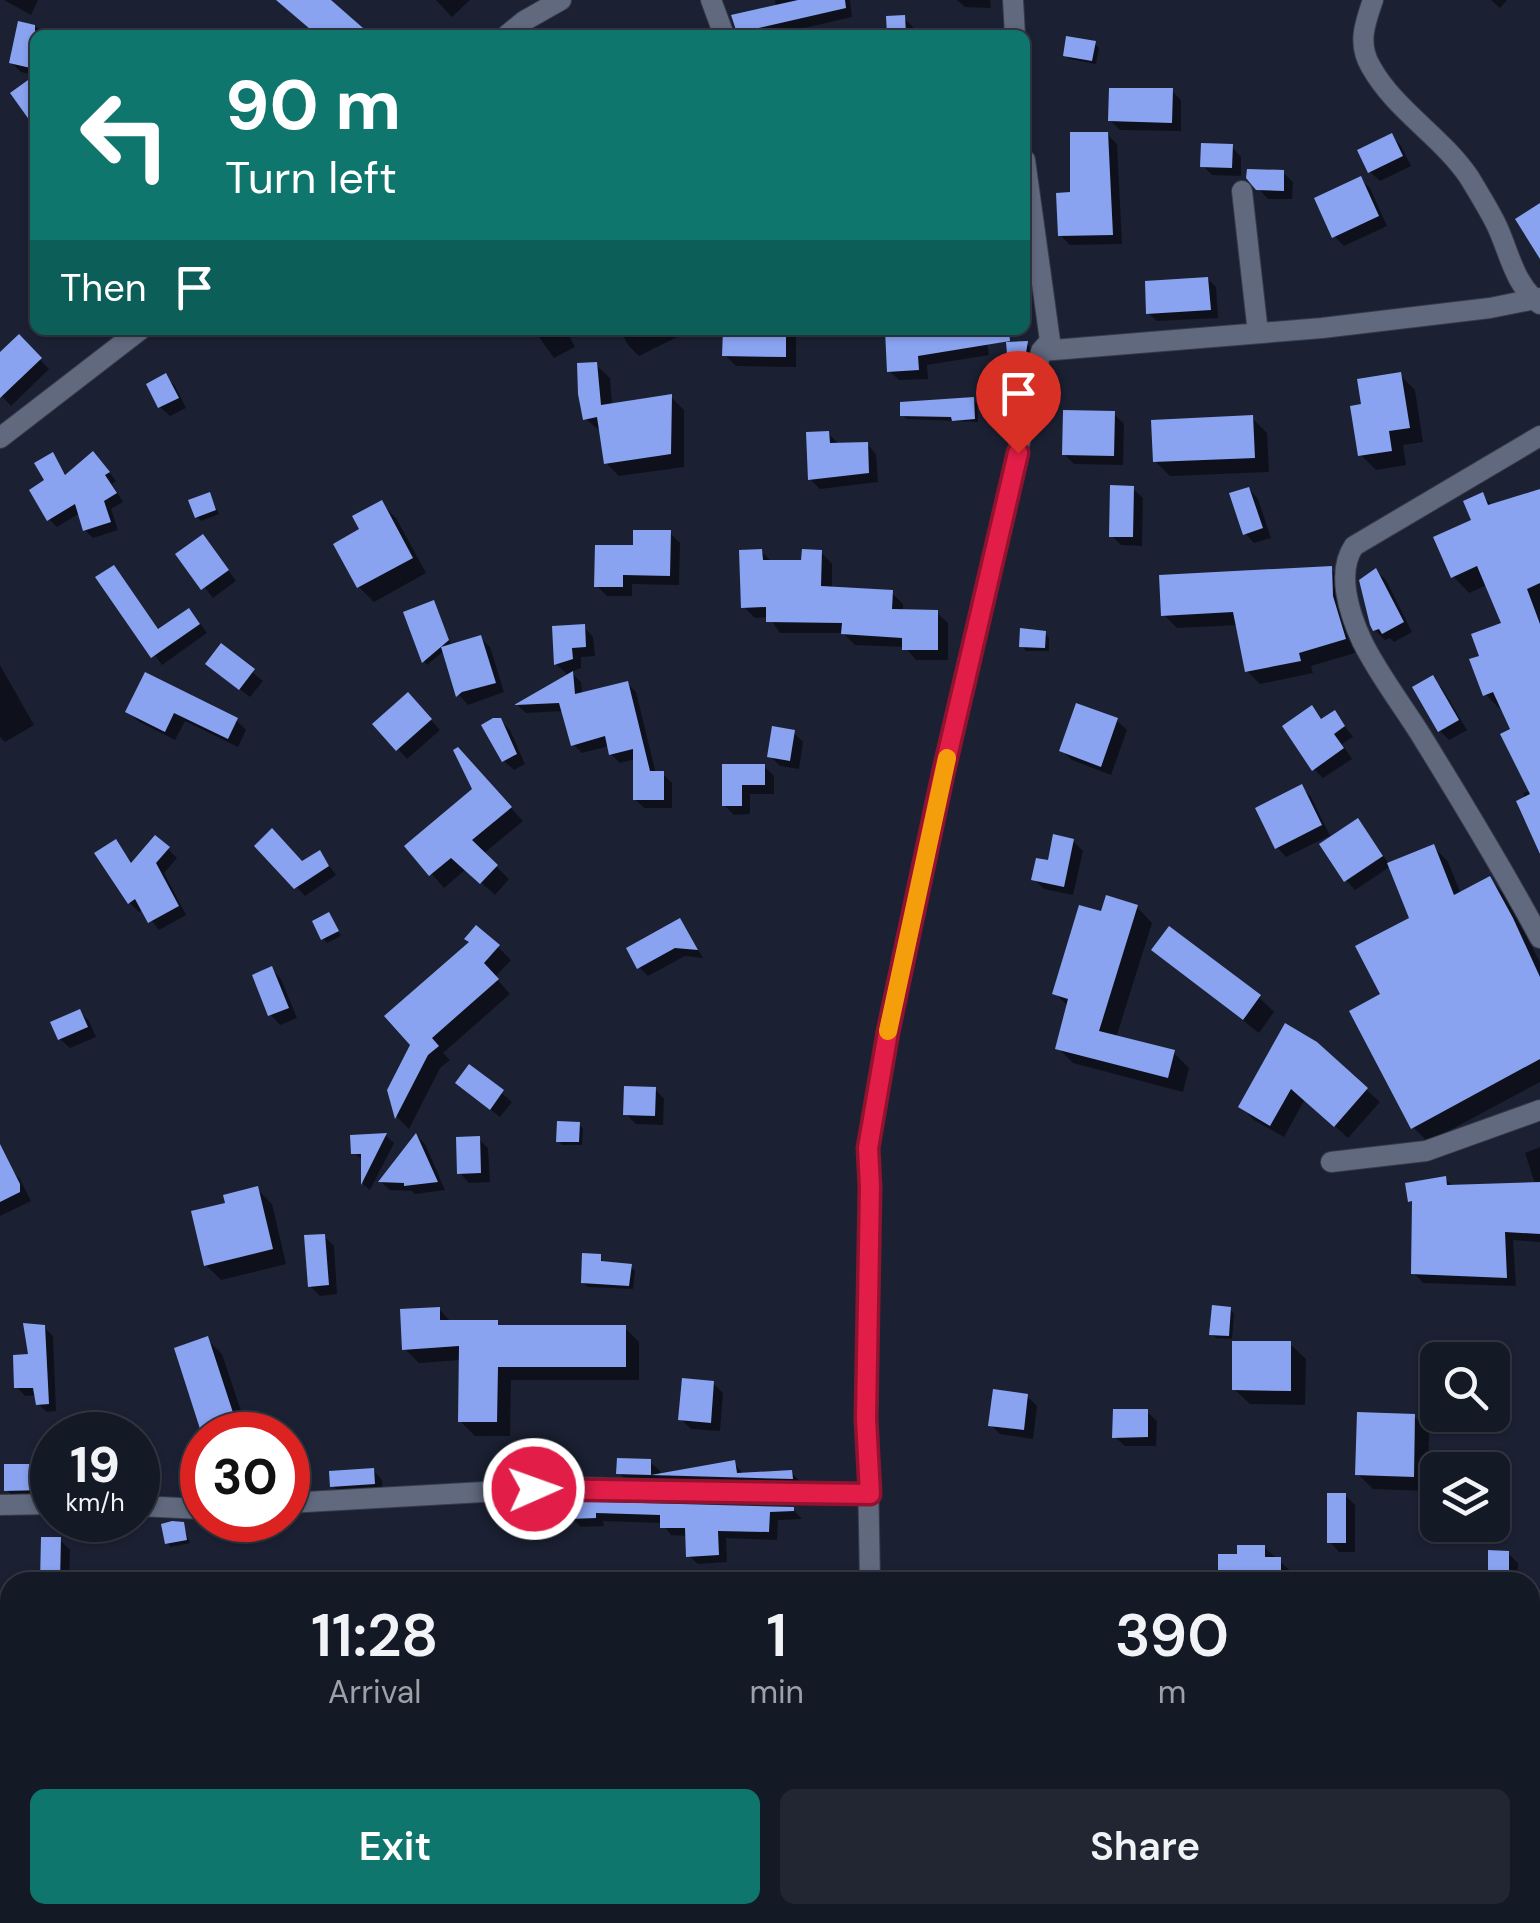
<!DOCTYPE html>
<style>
:root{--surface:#141926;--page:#212632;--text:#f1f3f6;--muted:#9da0a7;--line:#333843;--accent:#0f766e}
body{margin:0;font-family:"DM Sans",sans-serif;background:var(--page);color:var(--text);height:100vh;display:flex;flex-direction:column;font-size:38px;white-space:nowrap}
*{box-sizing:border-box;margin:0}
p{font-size:32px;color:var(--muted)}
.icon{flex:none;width:55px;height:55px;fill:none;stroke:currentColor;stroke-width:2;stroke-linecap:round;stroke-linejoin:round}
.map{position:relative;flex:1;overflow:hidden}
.panel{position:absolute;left:0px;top:1572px;width:1540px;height:352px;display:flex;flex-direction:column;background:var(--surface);border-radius:30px 30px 0 0;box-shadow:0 2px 8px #0004,0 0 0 2px var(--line)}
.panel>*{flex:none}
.top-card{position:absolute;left:30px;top:30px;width:1000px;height:305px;border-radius:15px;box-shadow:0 2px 8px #0004,0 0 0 2px var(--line);background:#0f766e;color:#fff;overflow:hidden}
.buttons{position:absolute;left:1420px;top:1342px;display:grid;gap:20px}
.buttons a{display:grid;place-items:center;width:90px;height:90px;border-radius:15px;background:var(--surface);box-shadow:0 2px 8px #0004,0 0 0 2px var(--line);font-size:50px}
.speed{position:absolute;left:30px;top:1412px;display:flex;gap:20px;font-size:50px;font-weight:700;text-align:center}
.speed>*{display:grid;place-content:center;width:130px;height:130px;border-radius:50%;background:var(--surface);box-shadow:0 2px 8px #0004,0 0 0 2px var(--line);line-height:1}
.speed small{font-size:25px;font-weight:400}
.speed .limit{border:15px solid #d22;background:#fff;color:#111}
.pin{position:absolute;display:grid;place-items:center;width:85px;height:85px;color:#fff;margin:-102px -42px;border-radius:50% 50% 50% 0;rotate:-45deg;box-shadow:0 0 10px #0007}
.pin .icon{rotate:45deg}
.me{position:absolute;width:110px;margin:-55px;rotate:88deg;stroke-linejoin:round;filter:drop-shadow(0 0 8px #0008)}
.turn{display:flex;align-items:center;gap:35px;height:210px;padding:0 30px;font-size:45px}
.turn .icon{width:130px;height:130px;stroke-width:2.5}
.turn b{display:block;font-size:70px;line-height:85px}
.then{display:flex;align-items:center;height:95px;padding:0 30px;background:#0003;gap:20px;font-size:38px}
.eta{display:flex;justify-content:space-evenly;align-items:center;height:170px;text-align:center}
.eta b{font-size:60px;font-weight:600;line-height:70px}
.action{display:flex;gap:20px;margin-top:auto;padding:20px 30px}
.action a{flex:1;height:115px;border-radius:15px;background:var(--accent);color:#fff;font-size:40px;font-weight:600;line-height:115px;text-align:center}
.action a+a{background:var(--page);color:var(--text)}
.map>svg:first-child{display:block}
.shadow{fill:#0007}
.building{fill:#89a3f1}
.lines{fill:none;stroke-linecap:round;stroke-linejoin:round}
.minor-casing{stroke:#373b4a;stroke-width:22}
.minor{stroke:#61697f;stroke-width:20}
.route-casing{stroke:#92132f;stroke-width:25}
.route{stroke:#e11d48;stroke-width:18}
.slow{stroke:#f59e0b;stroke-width:18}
</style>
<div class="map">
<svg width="1540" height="1923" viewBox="0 0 1540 1923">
<rect width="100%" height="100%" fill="#1b2133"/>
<!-- shadow -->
<path class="shadow" d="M4,0h34l-7,15z
M436,0h34l-18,17z
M775,0h75l2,17 -78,18h-31l-4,-4 37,-23z
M957,0h33l1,8 -26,-1z
M1491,0h16l-7,8z
M904,18l10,10v7h-24z
M20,24l26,6 5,5h-16v40l-14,-3 -10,-10z
M1095,44l4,4 -3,16 -26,-5 -5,-4z
M1172,91l9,9v31l-61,-1 -10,-10z
M1107,134l10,10 5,100 -52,1 -10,-10 13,-40z
M1392,136l9,10 10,20 -31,15 -10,-9z
M1232,147l9,10v19l-29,-1 -9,-9z
M1283,173l10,9 -1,17h-24l-10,-11z
M1360,179l10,9 17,38 -43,20 -10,-10z
M1208,279l8,8 2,31 -61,3 -9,-8z
M534,330h32l9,17 -21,11z
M620,330h71l-52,26 -11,-11z
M725,330h71v37l-60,-1 -11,-11z
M887,330h98l4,25 -62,10 1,14 -29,1 -10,-9z
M18,337l31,32 -38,37 -11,-12v-39z
M1027,344l4,4 -4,21h-13l-4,-4z
M596,365l14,13 2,27 59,-8 13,13v57l-65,9 -13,-13 -5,-31 -15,-13z
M1400,375l15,15 8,52 -20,3 3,20 -30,5 -15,-15z
M166,376l9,10 11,22 -16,8 -10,-9z
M973,400l4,4 1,18 -71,-3 -4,-4z
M1114,414l10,10 -1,41 -49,-1 -10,-10z
M1252,418l15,15 2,39 -99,4 -15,-15z
M828,433l10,10 29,1 9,10 2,28 -58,7 -10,-10z
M52,456l15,20 34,-14 15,19 -4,3 11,18 -12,7 7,21 -25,8 -8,-8 -5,-17 -23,14 -8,-8 -1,-38z
M1133,489l10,9 -1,48 -21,-1 -9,-9z
M1249,489l9,10 13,39 -17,5 -9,-10z
M1540,492v346l-17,-45 8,-3 -17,-60 -12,-19 -16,-16 -4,-38 22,-33 -17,-39 -18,8 -16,-17 29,-81 11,11z
M209,495l10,19 -18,7 -4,-4z
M381,503l15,15 30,55 -52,29 -15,-15 4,-57z
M670,533l10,10 -1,42 -47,-1v12h-25l-10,-10 38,-38z
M212,547l24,34 -23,17 -34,-43z
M761,551l11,11 32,1 17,-11 11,12v26l60,3 11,11v8h33l12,11v37h-32l-11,-13 -50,-2 -12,-12h-63l-11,-16 -14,1 -11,-11z
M1331,569l13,13 14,70 -47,14 2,7 -53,11 -13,-13 -9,-46 -61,3 -14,-14z
M1376,571l10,9 26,52 -18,10 -4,-4 -5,2 -10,-10z
M99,578l61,53 37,-12 10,14 -45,32z
M433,603l19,44 29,-9 9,9 14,45 -36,13 -9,-10 -14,-45 -18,15 -3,-4z
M584,627l9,10 2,19 -14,1v11l-10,4 10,10 1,13 45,-12 9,9 20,82h7l9,9v25h-28l-9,-9 1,-40 -16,4 -9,-9 -2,-8 -27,7 -9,-9 -9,-33 -38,2 -8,-7 51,-30 -13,-12z
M1045,633l4,5v13h-23l-4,-5z
M221,647l42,34 -13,16 -32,-24z
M0,665l34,60 -29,17 -5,-5z
M146,675l90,45 10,10 -8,17 -53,-26 -10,19 -37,-19 -10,-9z
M1432,678l10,10 25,42 -18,10 -9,-9z
M408,695l32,35 -33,29 -9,-10z
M1078,706l39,15 10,9 -16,45 -39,-15 -10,-9z
M1312,708l11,13 11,-8 19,24 -11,7 10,15 -29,19 -9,-9z
M500,720l10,10 15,34 -11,6 -10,-9 -20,-35z
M794,733l9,9 -4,27 -19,-3 -10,-10z
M470,763l53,58 -40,33 26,25 -14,16 -29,-26 -22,19 -36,-42 68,-56z
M724,766h40l10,10v18h-24v20l-16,1 -10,-10z
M1302,787l9,10 20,41 27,-17 32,44 44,-18 14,15 13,32 28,-15 15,15 36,68v120l-112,60 -15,-15 -30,-132 30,-76 -22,-53 -36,24 -9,-10 -17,-44 -43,21 -9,-10z
M1073,841l10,10 -10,44 -29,-6 -10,-10z
M115,842l18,22 35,-15 9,9 -13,15 22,42 -27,15 -16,-21 -4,3 -9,-9 -33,-49z
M258,846l44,18 18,-11 16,22 -31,21z
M1137,907l15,16 -36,115 58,15 15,15 -6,24 -110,-29 -15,-15 11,-41 -14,-14 48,-78z
M329,915l12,21 -14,7 -4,-5z
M680,921l23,37 -18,-2 -37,20 -9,-9z
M498,947l13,13 -16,17 15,17 -67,59 7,7 -10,8 -31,61 -12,-12 -7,-27 23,-45 -25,-29z
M1154,950l105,47 15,15 -15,21z
M272,969l9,10 16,39 -17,7 -9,-10z
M80,1012l9,9 7,16 -26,11 -10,-9z
M1316,1044l64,58 -32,36 -43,-39 -21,38 -30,-17 -13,-13z
M470,1067l42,35 -12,15 -32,-25z
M655,1089l9,10 -1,26 -27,-1 -10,-10z
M578,1124l5,4 -1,17h-20l-4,-5z
M386,1136l8,7 -24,47 -7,-6 1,-23 -10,-8 -2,-15z
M417,1136l8,8 20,46 -30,4 -3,-3 -22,-1 -9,-8z
M479,1139l9,9 2,34 -21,1 -9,-10z
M1540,1147v95l-27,-2 3,46 -93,-3 -9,-10 1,-68 -5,-5 35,-21 9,8 81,-3 -10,-31z
M10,1169l10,10 11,22 -31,15v-42z
M257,1189l15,15 14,60 -65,16 -15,-15 22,-60z
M324,1236l10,10 3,48 -17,2 -10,-10z
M600,1256l4,8 27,3 4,4 -2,18 -46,-2 -4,-5z
M439,1309l13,14h45l5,5h123l14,14v38h-128l-1,56h-35l-15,-15 1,-61 -42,3 -14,-14z
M1230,1309l4,5 -2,25 -16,-1 -4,-4z
M44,1327l9,9 3,75 -9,1 -9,-8 -1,-9 -12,1 -8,-9z
M207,1339l15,15 27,81h-44z
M1290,1344l16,15 -1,46 -55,-1 -16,-15z
M713,1383l10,10 -3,38 -29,-2 -10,-10z
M1027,1396l10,10 -4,33 -33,-5 -9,-9z
M1147,1412l10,9 -1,25h-31l-10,-9z
M1414,1416l15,16 -1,59 -55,-2 -15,-15z
M650,1462l10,9v5l74,-13 10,12 47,-3 9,9v6l-171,-4 -10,-10z
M44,1466l8,8v25l-36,1 -9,-10z
M373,1470l9,10 1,13 -41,2 -9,-9z
M1345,1495l10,10v47h-16l-9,-10z
M570,1504l223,5 9,10 -24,1 -1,20 -51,-2 1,24 -29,2 -9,-8 -1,-20 -17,-1 -9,-12 -59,-2 1,5 -23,1 -9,-9z
M183,1524l7,19 -19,4 -4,-4z
M60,1540l10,10 -1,32h-45v-9l19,1z
M1264,1547l31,28v7h-74v-25l18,-1z
M1491,1553h17l10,10 -1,19h-27z
M10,1682v46l-10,-17v-23z
M196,1915h43v8h-43z
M338,1915h25v8h-26z
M1052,1915h75l3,8h-100z
M1193,1915h23l-17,6z"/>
<!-- building -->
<path class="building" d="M276,0h55l40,35h-54z
M798,0h47l1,8 -109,25 -6,-18z
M905,15l1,20h-19l-1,-19z
M18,21l17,4v44l-26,-6z
M1066,36l30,5 -4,20 -29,-5z
M35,75v53l-25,-35z
M1109,88h64l-1,35 -64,-2z
M1070,132h38l5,103 -55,1 -2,-43 14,-1z
M1392,133l11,23 -35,17 -11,-23z
M1201,143l32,1 -1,24 -32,-1z
M1247,169l37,1v21l-28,-1 -10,-12z
M1361,176l18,40 -47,22 -18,-40z
M1540,203v56l-25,-40z
M1208,277l3,33 -65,4 -1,-33z
M723,330h63v27l-64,-1z
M885,330h124l1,11 -92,15 1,14 -32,2z
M19,334l23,24 -42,40v-46z
M1028,341l-4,24 -16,1 -2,-24z
M597,362l4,43 71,-11 -1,60 -67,10 -7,-47 -14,3 -5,-26 -1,-31z
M1401,372l9,56 -21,3 3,20 -34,5 -8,-50 11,-2 -4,-25z
M166,373l13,25 -21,10 -12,-24z
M974,397l1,22 -23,2 -1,-4 -51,-1v-14z
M1063,410l52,1 -1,45 -52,-1z
M1253,415l2,43 -102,4 -2,-42z
M829,431l1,12 38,-1 1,31 -61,7 -2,-48z
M93,451l17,21 -5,3 12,18 -13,8 7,21 -28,9 -8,-27 -28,17 -18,-31 15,-10 -10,-17 19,-11 12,23z
M1110,485l24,1 -1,51h-24z
M1249,487l14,41 -20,7 -14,-42z
M1540,489v94l-13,6 13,35v230l-24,-53 14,-7 -30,-60 10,-5 -17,-37 -10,4 -14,-37 10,-3 -8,-22 30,-11 -24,-57 -26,12 -18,-41 38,-17 -8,-19 20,-9 5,13z
M210,492l6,18 -21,8 -7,-18z
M382,500l31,58 -56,30 -24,-44 26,-15 -7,-13z
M633,530h38l-1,46 -47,-1v12h-29l1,-42h38z
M203,534l26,36 -28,20 -26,-36z
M762,549l1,11h38l1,-11 20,1 -1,36 72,4 -1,19 46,1v40h-36v-12l-61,-4 1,-11 -76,-1v-15l-25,1 -2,-58z
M114,565l44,64 31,-21 11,16 -49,34 -56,-81z
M1332,566l1,30 13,43 -47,14 2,8 -56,11 -12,-60 -72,4 -2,-41z
M1376,568l28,54 -22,12 -3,-5 -6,2 -3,-6 -11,-45z
M434,600l15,40 -27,23 -19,-51z
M585,624l1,23 -14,1 1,11 -19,6 -2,-39z
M1020,628l26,3 -1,17 -26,-1z
M481,635l15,48 -34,9 -6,5 -15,-50z
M221,643l34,26 -16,21 -34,-26z
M573,671l2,23 53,-13 22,90h14v29h-31v-51l-24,6 -4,-19 -34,10 -12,-43 -45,2z
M145,672l93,46 -10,21 -54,-26 -9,19 -40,-20z
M1433,675l26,45 -21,12 -26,-45z
M408,692l24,27 -36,32 -24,-27z
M1076,703l42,15 -17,49 -42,-16z
M1312,705l9,14 14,-9 10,16 -11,8 10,14 -32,23 -30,-45z
M493,718h8l16,36 -15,8 -21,-37z
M772,726l23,4 -5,31 -23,-4z
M458,747l54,60 -40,33 26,25 -18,19 -29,-26 -22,18 -25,-30 68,-57 -19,-39z
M722,764h43v21h-23v21h-20z
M1302,784l20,41 -47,24 -20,-41z
M1358,818l25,38 -39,26 -25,-38z
M272,828l30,33 18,-11 9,16 -35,23 -40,-43z
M1053,834l21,5 -10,48 -33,-7 5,-22 12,2z
M155,835l15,12 -14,16 23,43 -31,17 -13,-24 -7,5 -34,-51 22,-14 15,24z
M1434,844l20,51 36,-19 23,42 27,59v82l-129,70 -62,-118 31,-17 -25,-48 54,-28 -22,-55z
M1106,895l32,10 -39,126 76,19 -7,28 -113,-29 13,-50 -16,-5 27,-89 22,6z
M329,912l10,19 -18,9 -9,-19z
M680,918l18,32 -23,-2 -38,21 -11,-21z
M476,925l24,20 -16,18 15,16 -67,59 7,8 -11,9 -33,64 -8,-29 23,-45 -26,-29 85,-74 -5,-3z
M1169,926l92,69 -18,25 -92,-70z
M272,966l17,42 -21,8 -16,-41z
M80,1009l8,18 -30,13 -8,-18z
M1285,1023l32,19 51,46 -34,39 -43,-38 -21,37 -32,-19z
M469,1064l35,26 -14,20 -35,-27z
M624,1086l32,1 -1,29 -32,-1z
M557,1121l23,1 -1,20h-23z
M387,1133l-26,52v-31h-10l-1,-19z
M416,1133l22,49 -34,4v-3l-26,-1z
M480,1136l1,37 -24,1 -1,-37z
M0,1144l20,40v8l-20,10z
M1446,1176l1,9 93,-3v52l-35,-2 2,46 -96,-4 1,-73 -4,1 -3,-19z
M258,1186l15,63 -69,17 -13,-55 34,-8 -2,-8z
M325,1234l4,51 -21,2 -4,-52z
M582,1253l19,1v7l31,3 -3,22 -48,-3z
M1212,1305l19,2 -2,29 -20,-1z
M440,1307v13h58v5h128v42h-128l-1,55h-39l1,-76 -57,4 -2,-41z
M23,1323l22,2 4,79 -13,1 -3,-17h-19l-1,-33 15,-1z
M208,1336l31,95 -11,4h-26l-28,-87z
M1232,1341h59v50l-59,-1z
M682,1378l32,3 -3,42 -33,-3z
M993,1389l35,5 -4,36 -36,-4z
M1113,1409h35v28l-36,1z
M1357,1412l58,2 -1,63 -59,-2z
M617,1458l34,1v16l-35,-1z
M735,1460l2,13 55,-3 1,9 -142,-4z
M4,1464h41v26l-41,1z
M374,1468l1,16 -45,3 -1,-16z
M1327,1493h19v50h-19z
M567,1501l227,6v4l-24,1 -1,20 -51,-1 1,24 -33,2 -1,-29h-25v-13l-64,-2v5l-26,1z
M172,1521l12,1 3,18 -22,4 -4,-20z
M41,1537h20l-1,45h-20z
M1237,1545h28v12h16v25h-63v-28h19z
M1488,1550l21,1v31h-21z"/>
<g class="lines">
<defs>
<path id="minor" d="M711,0l13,35
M1013,0l2,35
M1373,0c-8,23 -16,44 -2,67 24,43 70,69 98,110 9,15 19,31 27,47 14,29 17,59 44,80
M507,35l17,-14 37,-21
M1242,191l16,142
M1041,351l281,-23 168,-20 50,-10
M1540,436l-186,110c-18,26 -5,67 8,95 15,31 38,61 57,91 42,68 83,135 121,206
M0,438l140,-108
M1331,1162l95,-11 114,-41
M288,1503l282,-16 300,8
M0,1505l52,-1
M138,1506l64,3
M870,1582l-3,-163 3,-232 -2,-39 20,-116 55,-258 98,-423 9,-10 -25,-181
M1530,1617l10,-4
M0,1823l10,8
M126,1915l13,8
M896,1915l3,8"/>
</defs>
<!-- minor casing -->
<use href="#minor" class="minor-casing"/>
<!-- minor -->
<use href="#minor" class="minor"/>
</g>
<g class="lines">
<defs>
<path id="route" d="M534,1489l336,5 -4,-75 4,-232 -2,-39 20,-116 55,-258 75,-321"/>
</defs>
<!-- route casing -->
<use href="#route" class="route-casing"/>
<!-- route -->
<use href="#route" class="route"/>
<!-- slow -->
<path class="slow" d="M888,1031l59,-273"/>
</g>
</svg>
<div class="buttons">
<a><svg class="icon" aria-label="search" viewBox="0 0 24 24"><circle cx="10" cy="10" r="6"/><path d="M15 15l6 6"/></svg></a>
<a><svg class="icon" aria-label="layers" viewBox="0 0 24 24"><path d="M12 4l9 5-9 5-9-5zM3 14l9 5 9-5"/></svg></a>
</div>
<div class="speed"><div>19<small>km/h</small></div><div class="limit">30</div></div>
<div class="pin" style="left:1018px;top:453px;background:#d93025"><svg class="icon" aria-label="arrive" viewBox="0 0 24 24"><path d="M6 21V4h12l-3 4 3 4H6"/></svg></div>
<svg class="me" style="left:534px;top:1489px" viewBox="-20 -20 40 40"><circle r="17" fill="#e11d48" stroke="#fff" stroke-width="3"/><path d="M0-11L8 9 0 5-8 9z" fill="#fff"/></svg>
<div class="top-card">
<div class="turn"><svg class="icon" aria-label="left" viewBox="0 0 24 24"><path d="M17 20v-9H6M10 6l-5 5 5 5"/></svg><div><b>90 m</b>Turn left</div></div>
<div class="then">Then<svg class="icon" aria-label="arrive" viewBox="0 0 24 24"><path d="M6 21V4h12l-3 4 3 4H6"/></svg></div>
</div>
<section class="panel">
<div class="eta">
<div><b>11:28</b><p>Arrival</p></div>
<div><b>1</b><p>min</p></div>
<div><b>390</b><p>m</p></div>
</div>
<div class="action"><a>Exit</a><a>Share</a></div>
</section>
</div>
